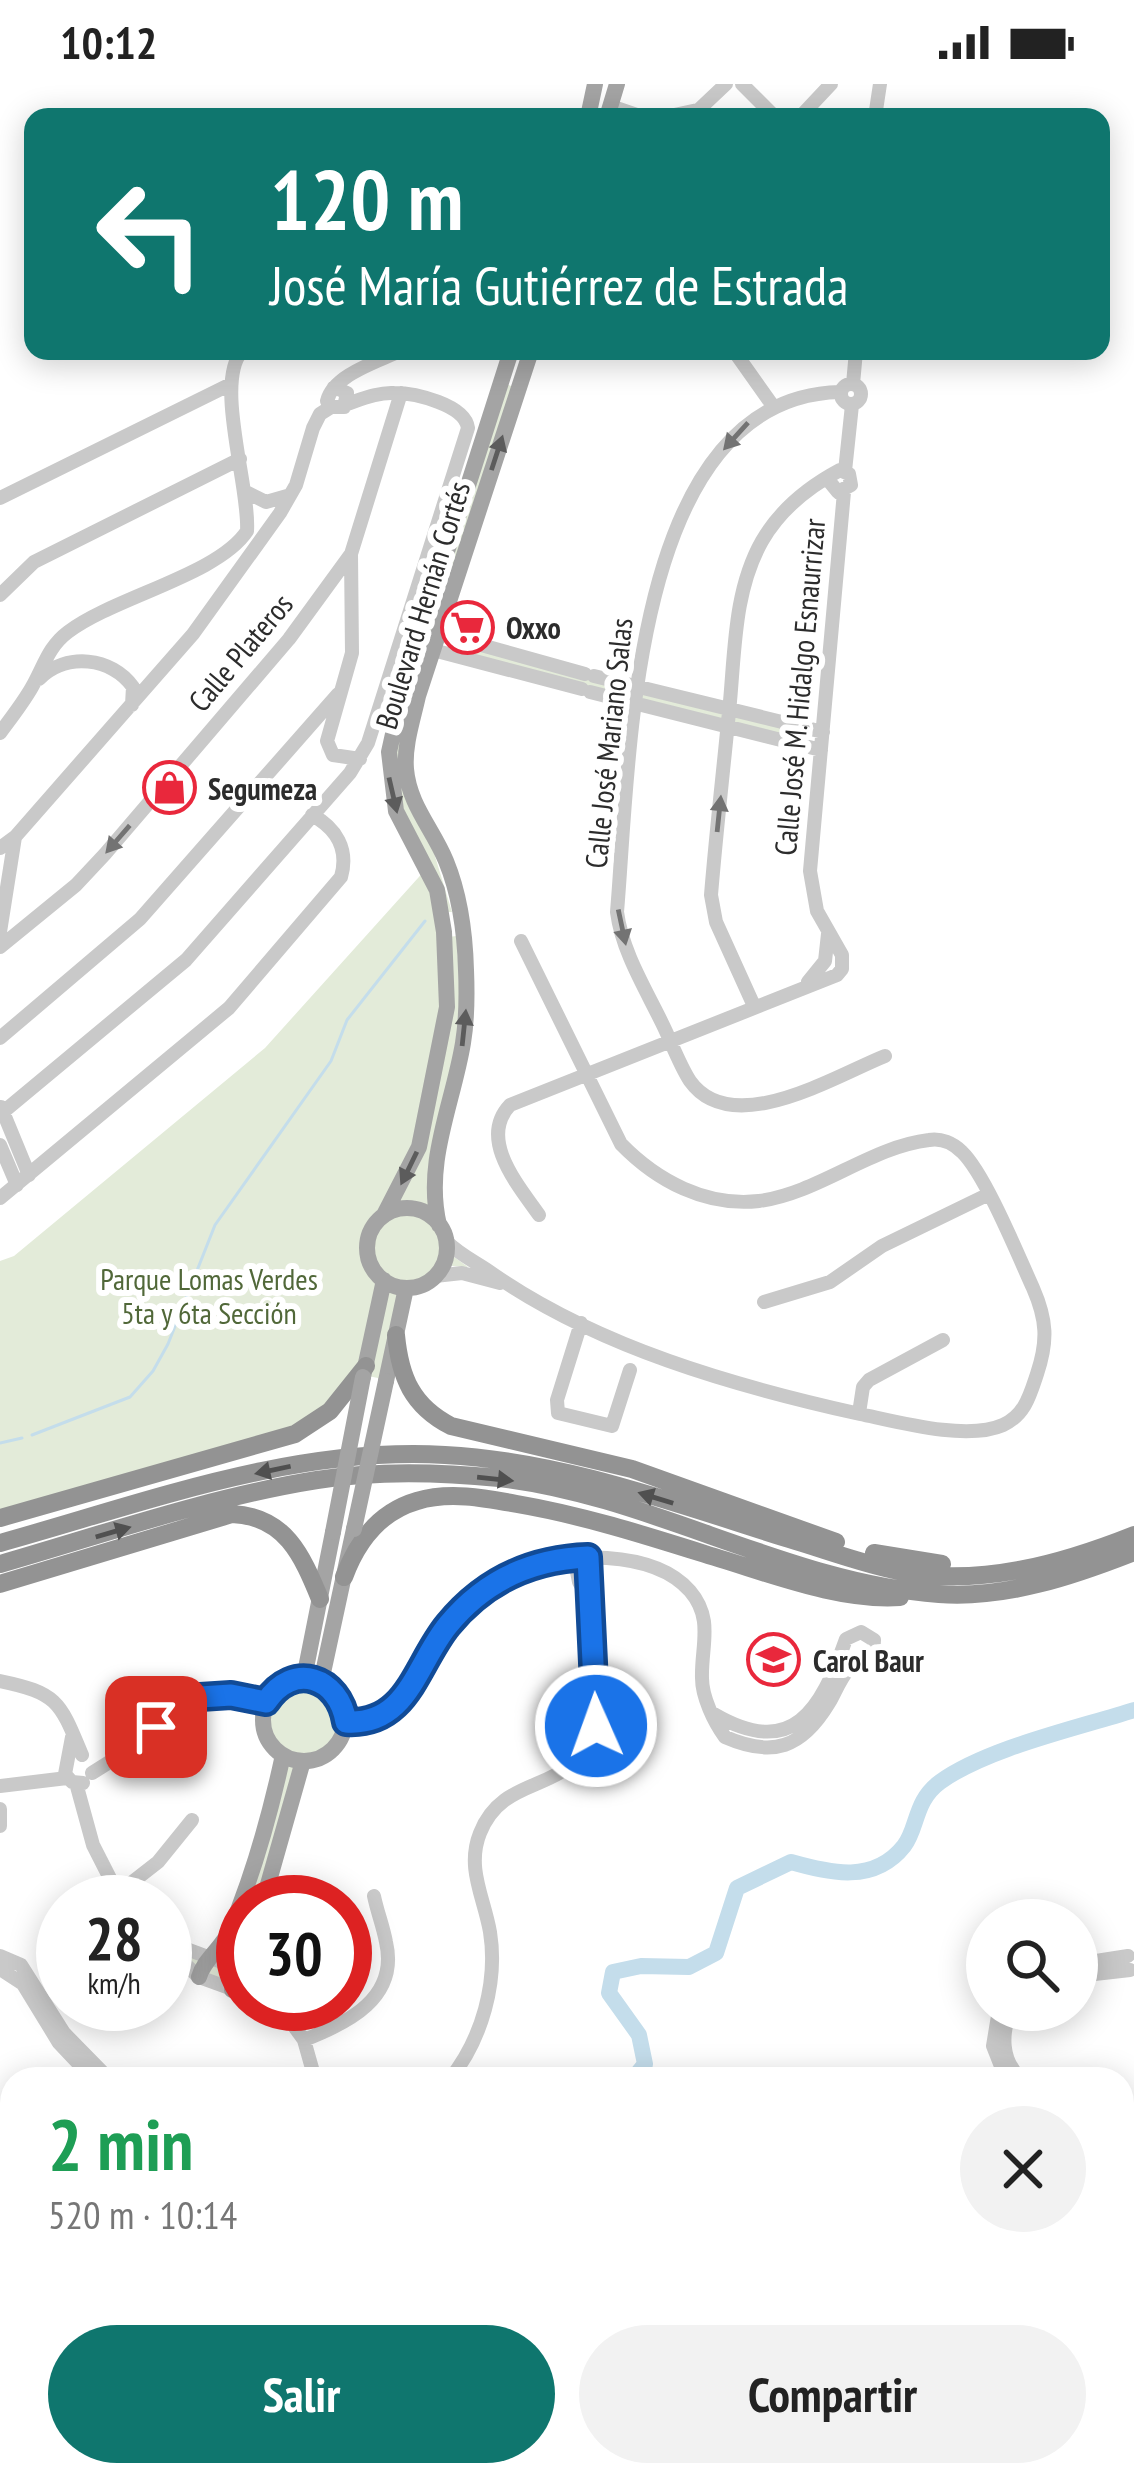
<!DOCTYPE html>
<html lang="es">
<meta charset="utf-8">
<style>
:root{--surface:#fff;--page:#f2f2f2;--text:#222;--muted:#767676;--accent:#0f766e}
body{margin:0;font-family:"PT Sans Narrow",sans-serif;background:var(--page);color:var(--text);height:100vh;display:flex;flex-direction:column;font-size:45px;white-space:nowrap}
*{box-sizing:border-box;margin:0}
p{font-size:39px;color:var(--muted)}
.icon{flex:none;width:66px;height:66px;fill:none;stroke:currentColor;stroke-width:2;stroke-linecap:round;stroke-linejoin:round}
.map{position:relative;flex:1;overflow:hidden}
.drawer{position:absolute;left:0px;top:1983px;width:1134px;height:420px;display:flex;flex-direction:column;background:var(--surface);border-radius:36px 36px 0 0;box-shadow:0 6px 30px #0003}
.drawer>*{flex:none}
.banner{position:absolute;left:24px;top:24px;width:1086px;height:252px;border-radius:24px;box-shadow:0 6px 30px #0003;background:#0f766e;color:#fff;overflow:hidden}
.buttons{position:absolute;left:966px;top:1815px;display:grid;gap:24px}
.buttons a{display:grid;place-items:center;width:132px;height:132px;border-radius:50%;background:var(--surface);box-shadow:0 6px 30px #0003;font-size:60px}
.speed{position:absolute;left:36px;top:1791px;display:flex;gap:24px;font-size:60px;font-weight:700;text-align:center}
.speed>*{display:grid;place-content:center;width:156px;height:156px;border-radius:50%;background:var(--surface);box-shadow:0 6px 30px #0003;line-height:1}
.speed small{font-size:30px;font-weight:400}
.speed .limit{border:18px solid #d22;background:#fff;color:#111}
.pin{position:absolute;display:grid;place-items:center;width:102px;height:102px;color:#fff;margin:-51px;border-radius:24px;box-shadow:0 6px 18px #0006}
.me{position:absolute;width:132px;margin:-66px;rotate:358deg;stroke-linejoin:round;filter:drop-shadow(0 0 9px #0008)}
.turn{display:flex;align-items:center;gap:42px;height:252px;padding:0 48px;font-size:54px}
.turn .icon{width:156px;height:156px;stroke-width:2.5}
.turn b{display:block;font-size:84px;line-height:102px}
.round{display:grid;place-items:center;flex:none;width:126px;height:126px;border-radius:63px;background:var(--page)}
.summary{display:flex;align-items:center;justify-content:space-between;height:204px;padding:0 48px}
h1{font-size:72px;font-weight:600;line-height:90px;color:#1e9e55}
.cta{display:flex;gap:24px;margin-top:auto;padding:24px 48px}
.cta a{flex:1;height:138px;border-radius:72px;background:var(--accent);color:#fff;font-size:48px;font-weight:600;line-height:138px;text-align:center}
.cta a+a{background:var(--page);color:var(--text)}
.status{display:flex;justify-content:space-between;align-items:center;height:84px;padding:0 60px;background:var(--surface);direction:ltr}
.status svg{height:33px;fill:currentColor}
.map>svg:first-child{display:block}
.green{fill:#e3ebd9}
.water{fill:#c4ddeb}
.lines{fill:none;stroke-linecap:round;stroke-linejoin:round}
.stream{stroke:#c4ddeb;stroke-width:3}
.river{stroke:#c4ddeb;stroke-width:16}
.minor{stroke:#c9c9c9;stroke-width:14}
.major{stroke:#a4a4a4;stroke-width:16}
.highway{stroke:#939393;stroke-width:18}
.minor-bridge{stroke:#c9c9c9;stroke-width:14}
.major-bridge{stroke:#a4a4a4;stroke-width:16}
.oneway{fill:#737373}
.oneway2{fill:#5c5c5c}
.oneway3{fill:#505050}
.route-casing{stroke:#114b97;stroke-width:30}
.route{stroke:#1a73e8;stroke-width:21}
.labels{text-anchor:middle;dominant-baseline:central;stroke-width:12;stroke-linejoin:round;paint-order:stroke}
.street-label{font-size:30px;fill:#2c2c2c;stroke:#fff}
.poi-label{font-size:30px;font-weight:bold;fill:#2c2c2c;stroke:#fff;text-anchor:start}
.park-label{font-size:30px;fill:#516839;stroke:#fff}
</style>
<div class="status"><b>10:12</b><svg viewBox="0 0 49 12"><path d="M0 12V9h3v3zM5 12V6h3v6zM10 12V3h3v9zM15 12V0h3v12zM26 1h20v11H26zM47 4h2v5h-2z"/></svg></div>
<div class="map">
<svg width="1134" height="2403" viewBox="0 0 1134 2403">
<rect width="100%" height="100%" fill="#fff"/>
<!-- green -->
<path class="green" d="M501,298l15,6 -114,360 50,164h-8l3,25 10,-1 3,75 -23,210c-57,-52 -109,53 -32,66l-22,92 -15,-3 -3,-11 -46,54 -319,99v-257l14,-5 251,-208 162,-180 -28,-56 -8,-58z
M451,558l358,90 -2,10 -358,-90z
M401,1127c25,1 38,13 42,38l25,18 -30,-2c-43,51 -106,-27 -37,-54z
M265 1636a39 39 0 1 1 78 0a39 39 0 1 1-78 0Z
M283,1673l13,5 -33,140h-20v91l-32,-10 -46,-37 49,10 10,-14z"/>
<!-- water -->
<path class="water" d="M0,2279h12v70l-12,4z"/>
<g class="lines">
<!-- stream -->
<path class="stream" d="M32,1351l98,-38 23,-26 15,-27 47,-119 116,-164 16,-41 78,-99
M0,1359l22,-5"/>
<!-- river -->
<path class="river" d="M633,1995l12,-15 -6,-29 -30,-42 4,-21 28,-6 48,1 27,-14 21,-65 54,-26c39,11 83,22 113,-16 14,-18 10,-45 36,-64 47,-34 138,-54 194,-72"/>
<!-- minor -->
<path class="minor" d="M742,0l33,33
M611,22l32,11
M665,33l37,-8
M691,33l35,-33
M800,33l31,-33
M875,33l5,-33
M734,267l39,55
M841 310a10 10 0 1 1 20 0a10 10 0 1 1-20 0Z
M853,300l3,-33
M334,303l13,6 -3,14h-13l-4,-6c6,-26 50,-39 73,-50
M840,308c-211,5 -210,371 -223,520 5,39 28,76 45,111 9,18 17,41 28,58 42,59 145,-5 195,-25
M845,387l7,-66
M246,408l20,10 21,-6
M0,414l231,-114
M0,511l34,-33 206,-103
M438,549l147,41
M433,566l149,39
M594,592l229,56
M39,595c27,-27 73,-22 94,8l-1,18
M590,608l231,58
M0,649c11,-15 23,-30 32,-46 12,-21 16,-40 36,-55 46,-35 150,-57 179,-101 3,-44 -33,-148 -5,-180
M360,675l-27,-4 -6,-14 25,-88 -1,-99 50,-161
M0,764l15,-11 178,-203 87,-121 16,-28 17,-57 7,-14 11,-7
M0,848l15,-95
M0,863l76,-62 29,-31 184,-215 62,-85
M808,898l17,-21 3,-27
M754,922l-38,-84 -5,-27c5,-61 12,-122 18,-183 6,-57 4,-120 33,-171 19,-33 48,-55 78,-71l9,4 2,11 -13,7 -9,-11
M0,954l140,-119 198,-225
M1,1023l28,68
M3,1028l183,-152 164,-187 18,-30 100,-315c-3,-23 -52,-35 -74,-35 -15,-1 -32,6 -47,11
M0,1061l17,40
M0,1114l229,-190 112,-131c8,-28 -5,-49 -29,-62
M539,1131c-21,-30 -61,-76 -29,-110l327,-130 5,-6v-14l-25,-44 -7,-40 34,-379
M446,1157c14,14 28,20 44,31 107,75 244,114 370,142 38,8 107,27 143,11 22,-10 27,-30 34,-51 11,-33 10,-54 -4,-86 -15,-33 -48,-114 -71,-136 -9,-9 -21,-14 -33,-12 -59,7 -110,53 -170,61 -53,6 -102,-20 -138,-57l-100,-203
M435,1192l27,-3 38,10
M764,1218l66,-20 52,-36 105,-51
M581,1239l-24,77 1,13 54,13 18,-56
M859,1329l4,-26 6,-7 74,-40
M574,1473l5,25 10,17
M0,1597c58,12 60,21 82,74
M346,1638c15,1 32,0 44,-9 21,-17 31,-48 45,-70 37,-60 102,-90 172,-85 30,2 62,9 83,33 24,28 11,55 12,87 0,19 12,44 23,59 48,21 77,11 104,-34 6,-10 11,-24 19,-33 6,-6 17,-10 25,-15l1,-15 -13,-8 -15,7c-25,71 -53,121 -132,75
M72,1653l-7,37 7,8 11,1
M92,1689l54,-34 39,-41 46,-3 35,7
M76,1699l17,62 29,57
M0,1702l67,-8
M0,1725v17
M117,1810l41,-32 34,-42
M165,1857l78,29
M165,1862l34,31 44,16
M0,1872l21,9 43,68 45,46
M1077,1880l51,-8
M0,1885l23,15 36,59 34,36
M1077,1892l53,-6
M278,1920l26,36 11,39
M999,1926l-6,36 13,33
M1011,1926c-10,24 -10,50 10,69
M304,1956c44,-17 95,-42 82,-98 -3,-16 -9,-31 -12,-46
M450,1995c32,-40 48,-97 40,-147 -6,-35 -24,-64 -10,-99 25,-64 95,-35 116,-107l-8,-169"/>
<!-- major -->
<path class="major" d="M588,33l7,-33
M607,33l10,-33
M367 1164a40 40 0 1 1 80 0a40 40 0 1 1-80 0Z
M384,1131l35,-68 28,-140 -3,-75 -7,-42 -41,-79 -7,-59 14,-63 108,-338
M439,1141c-15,-63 14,-121 24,-182 4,-24 4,-49 3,-73 -1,-37 -6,-75 -20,-109 -13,-32 -37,-56 -40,-92 -2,-24 7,-50 12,-73l113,-345
M363,1293l21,-97
M386,1297l20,-93
M304,1594l29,-146
M263 1636a41 41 0 1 1 82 0a41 41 0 1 1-82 0Z
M321,1598l33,-153
M263,1818l40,-141
M199,1893c5,-18 23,-29 31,-47 24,-57 40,-115 53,-175
M232,1906l6,-7 5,-24"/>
<!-- highway -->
<path class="highway" d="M396,1251c4,42 16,71 55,91l181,43 204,73
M0,1434l295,-84 35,-23 36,-45
M0,1459c144,-40 293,-97 445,-88 118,6 232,49 344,84 37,11 76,26 114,33 79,14 158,-8 231,-37
M874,1469l68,11
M0,1480c104,-30 210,-67 317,-84 61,-10 122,-8 182,-2 151,17 288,105 440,116 66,5 134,-18 195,-42
M344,1493c13,-35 35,-65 73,-76 32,-10 68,-3 100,3 70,12 137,34 204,55 56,17 121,42 179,38
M0,1500l232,-70c53,2 70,41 88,85
M834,2403l10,-12
M853,2403l9,-12"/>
<!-- minor-bridge -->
<path class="minor-bridge" d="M1122,2078l12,13
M1122,2092l12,14"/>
<!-- major-bridge -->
<path class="major-bridge" d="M354,1445l32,-148
M333,1448l30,-155"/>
</g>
<!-- one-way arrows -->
<defs><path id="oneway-solid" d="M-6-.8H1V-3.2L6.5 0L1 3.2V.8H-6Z" transform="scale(3)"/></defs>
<g class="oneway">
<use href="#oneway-solid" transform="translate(736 352) rotate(132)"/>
<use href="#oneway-solid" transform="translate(719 730) rotate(-84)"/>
<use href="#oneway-solid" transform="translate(118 755) rotate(131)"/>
<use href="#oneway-solid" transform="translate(622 843) rotate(78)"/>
</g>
<g class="oneway2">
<use href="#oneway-solid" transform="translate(497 369) rotate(-72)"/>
<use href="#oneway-solid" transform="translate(393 711) rotate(77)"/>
<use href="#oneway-solid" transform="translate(464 944) rotate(-84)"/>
<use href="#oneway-solid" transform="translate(409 1084) rotate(116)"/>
</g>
<g class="oneway3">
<use href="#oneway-solid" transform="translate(273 1386) rotate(168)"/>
<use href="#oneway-solid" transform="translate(495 1395) rotate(6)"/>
<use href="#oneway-solid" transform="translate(656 1414) rotate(-163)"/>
<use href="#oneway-solid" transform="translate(113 1448) rotate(-16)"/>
</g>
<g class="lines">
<defs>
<path id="route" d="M156,1643l29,-29 46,-3 35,7c27,-41 73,-25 80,20 62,4 70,-58 102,-97 36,-44 84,-66 140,-68l8,169"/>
</defs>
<!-- route casing -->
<use href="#route" class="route-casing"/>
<!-- route -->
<use href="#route" class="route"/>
</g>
<!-- icons -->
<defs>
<symbol id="supermarket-ring" viewBox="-11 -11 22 22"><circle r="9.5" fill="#fff" stroke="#e9283c" stroke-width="1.5"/><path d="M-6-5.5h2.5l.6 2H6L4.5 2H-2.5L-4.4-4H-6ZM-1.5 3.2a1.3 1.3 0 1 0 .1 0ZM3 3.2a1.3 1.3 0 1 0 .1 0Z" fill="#e9283c"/></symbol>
<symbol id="shop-ring" viewBox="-11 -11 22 22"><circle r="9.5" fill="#fff" stroke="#e9283c" stroke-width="1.5"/><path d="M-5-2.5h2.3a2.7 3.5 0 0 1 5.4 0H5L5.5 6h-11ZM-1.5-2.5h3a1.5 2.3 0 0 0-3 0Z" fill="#e9283c"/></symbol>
<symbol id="school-ring" viewBox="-11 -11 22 22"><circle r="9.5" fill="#fff" stroke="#e9283c" stroke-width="1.5"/><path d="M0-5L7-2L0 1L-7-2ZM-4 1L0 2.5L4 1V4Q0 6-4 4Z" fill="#e9283c"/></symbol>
</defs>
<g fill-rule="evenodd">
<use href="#supermarket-ring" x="438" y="514" width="59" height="59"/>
<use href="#shop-ring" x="140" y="674" width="59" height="59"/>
<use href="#school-ring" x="744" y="1546" width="59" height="59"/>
</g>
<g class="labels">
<!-- street labels -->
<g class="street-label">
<text transform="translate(422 521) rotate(-73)">Boulevard Hernán Cortés</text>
<text transform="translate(240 568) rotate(-50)">Calle Plateros</text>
<text transform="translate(799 603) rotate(-85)">Calle José M. Hidalgo Esnaurrizar</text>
<text transform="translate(608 659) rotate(-84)">Calle José Mariano Salas</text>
</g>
<!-- poi labels -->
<g class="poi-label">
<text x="506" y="543">Oxxo</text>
<text x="208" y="704">Segumeza</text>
<text x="813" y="1576">Carol Baur</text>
</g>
<!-- park labels -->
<g class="park-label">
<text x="209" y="1194">Parque Lomas Verdes<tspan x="209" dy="34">5ta y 6ta Sección</tspan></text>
</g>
</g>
</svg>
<div class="buttons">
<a><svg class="icon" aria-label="search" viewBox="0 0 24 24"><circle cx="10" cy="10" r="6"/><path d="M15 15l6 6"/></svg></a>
</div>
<div class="speed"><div>28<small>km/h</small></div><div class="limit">30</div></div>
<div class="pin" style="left:156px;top:1643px;background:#d93025"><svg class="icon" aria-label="arrive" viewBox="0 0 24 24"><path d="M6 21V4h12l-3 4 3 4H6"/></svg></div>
<svg class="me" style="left:596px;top:1642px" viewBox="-20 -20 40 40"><circle r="17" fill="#1a73e8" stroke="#fff" stroke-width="3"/><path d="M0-11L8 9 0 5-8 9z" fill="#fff"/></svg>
<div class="banner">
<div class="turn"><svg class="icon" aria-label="left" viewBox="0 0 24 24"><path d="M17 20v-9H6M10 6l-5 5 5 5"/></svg><div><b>120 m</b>José María Gutiérrez de Estrada</div></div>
</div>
<section class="drawer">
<div class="summary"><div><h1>2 min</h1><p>520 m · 10:14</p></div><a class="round"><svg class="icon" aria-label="close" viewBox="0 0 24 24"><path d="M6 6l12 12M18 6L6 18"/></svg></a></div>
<div class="cta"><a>Salir</a><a>Compartir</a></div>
</section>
</div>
